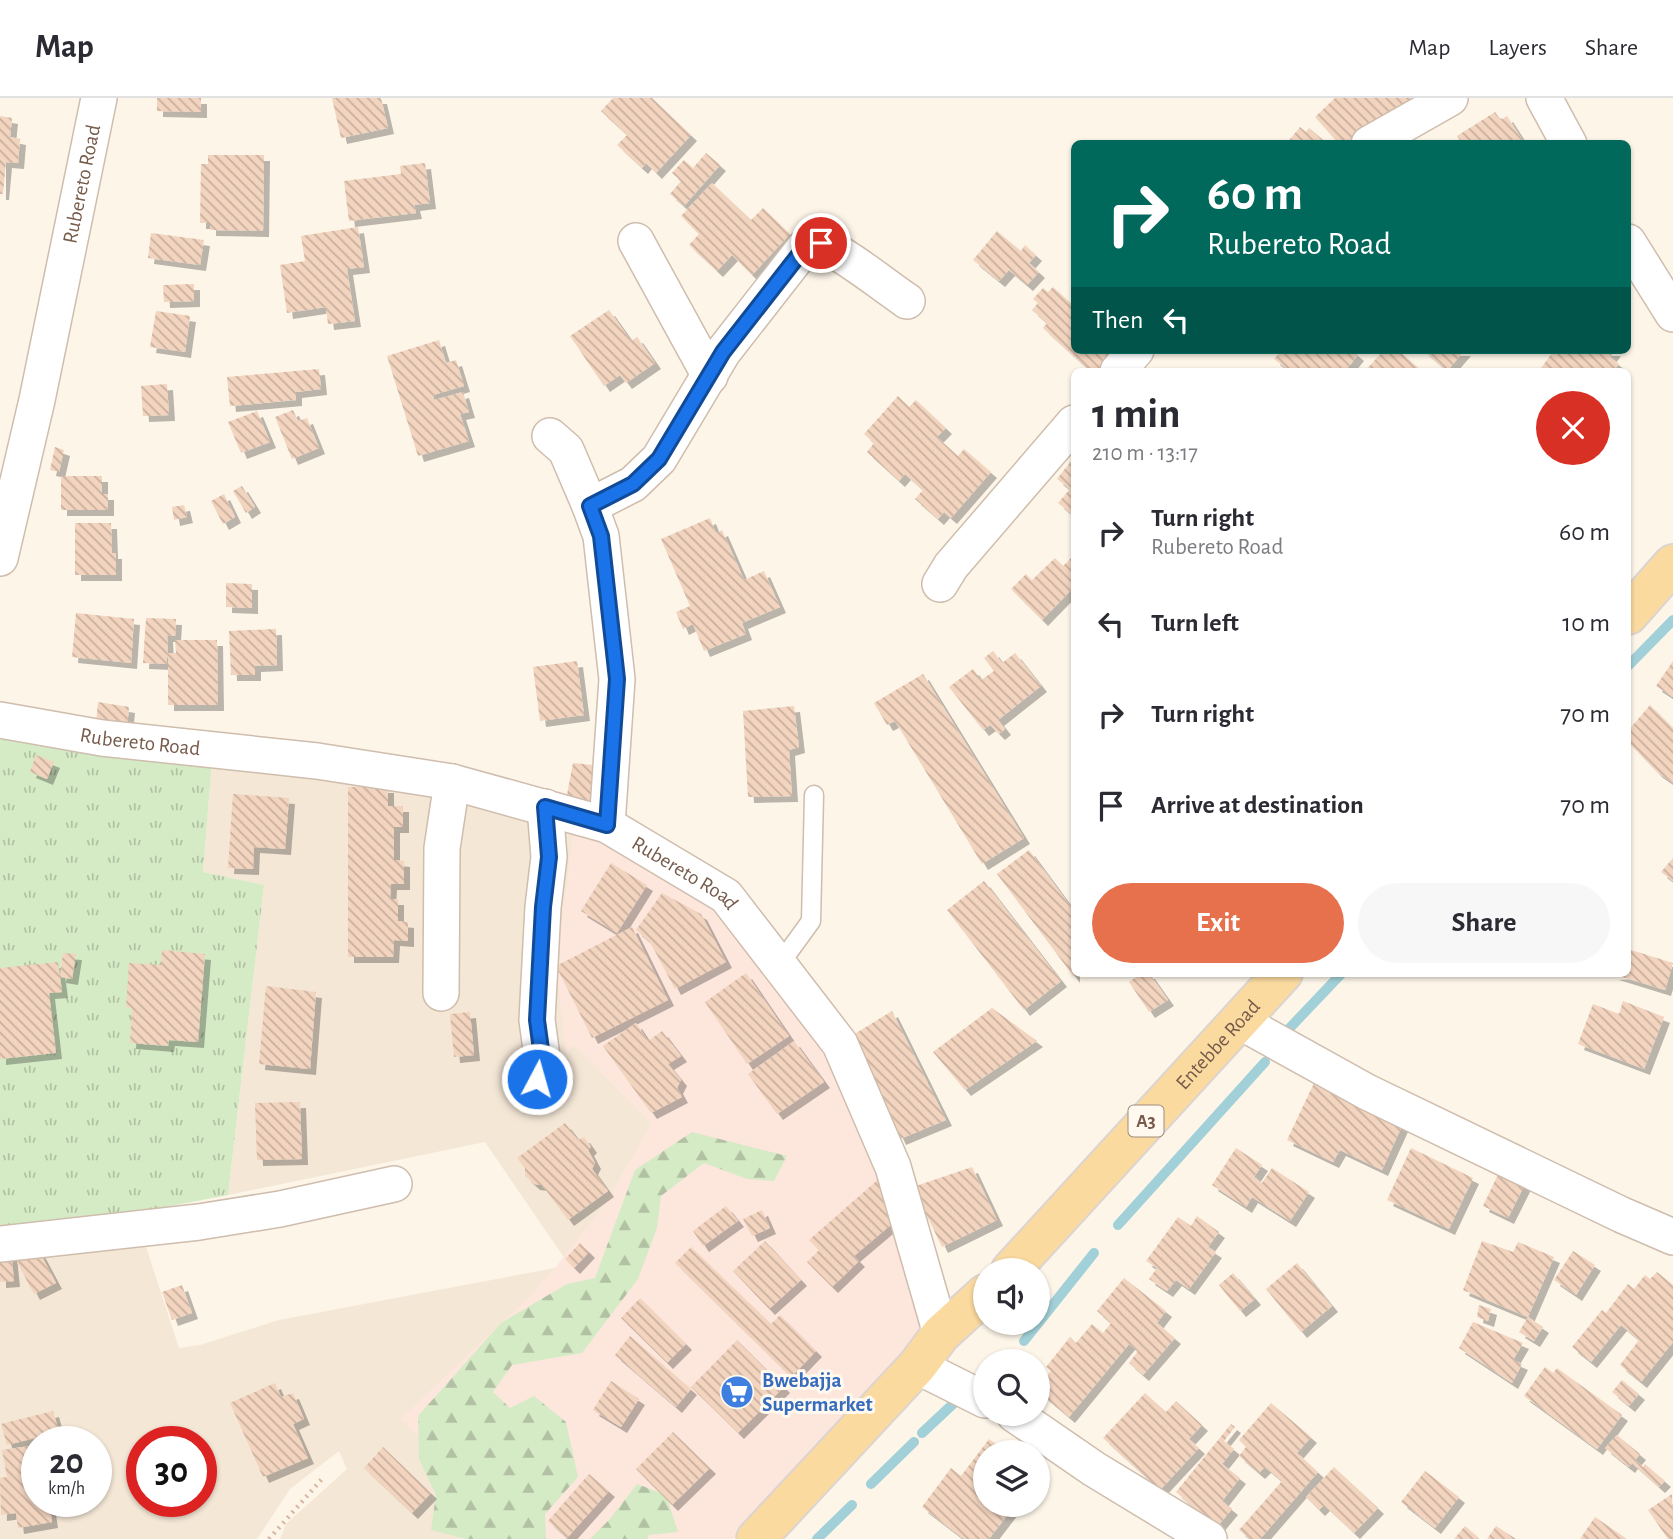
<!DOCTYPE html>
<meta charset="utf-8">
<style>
:root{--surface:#fff;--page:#f7f7f7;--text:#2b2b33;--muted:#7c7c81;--line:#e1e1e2;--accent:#e7704d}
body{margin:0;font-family:"Alegreya Sans",sans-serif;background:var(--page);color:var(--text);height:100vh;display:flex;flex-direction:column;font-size:26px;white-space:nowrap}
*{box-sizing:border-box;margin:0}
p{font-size:23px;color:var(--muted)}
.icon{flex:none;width:38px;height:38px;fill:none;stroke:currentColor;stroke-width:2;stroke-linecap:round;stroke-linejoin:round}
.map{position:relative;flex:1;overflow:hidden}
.sheet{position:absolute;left:1071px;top:270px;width:560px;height:609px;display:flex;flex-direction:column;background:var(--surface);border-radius:10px;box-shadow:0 2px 5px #0004}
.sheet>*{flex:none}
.banner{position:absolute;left:1071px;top:42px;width:560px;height:214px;border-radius:10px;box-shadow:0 2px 5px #0004;background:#00695c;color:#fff;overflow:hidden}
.buttons{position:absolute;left:973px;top:1160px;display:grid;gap:14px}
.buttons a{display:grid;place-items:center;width:77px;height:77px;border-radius:50%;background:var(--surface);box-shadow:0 2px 5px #0004;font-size:35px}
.speed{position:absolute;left:21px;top:1328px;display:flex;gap:14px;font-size:35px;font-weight:700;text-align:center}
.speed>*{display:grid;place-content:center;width:91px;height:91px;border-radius:50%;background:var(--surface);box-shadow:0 2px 5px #0004;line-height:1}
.speed small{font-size:18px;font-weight:400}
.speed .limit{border:10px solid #d22;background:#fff;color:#111}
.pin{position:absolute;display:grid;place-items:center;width:60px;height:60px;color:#fff;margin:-30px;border:4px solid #fff;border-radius:50%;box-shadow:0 2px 7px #0007}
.me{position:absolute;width:77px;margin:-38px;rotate:6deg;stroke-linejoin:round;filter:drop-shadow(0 0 5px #0008)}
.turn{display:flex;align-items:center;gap:24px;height:147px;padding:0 21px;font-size:32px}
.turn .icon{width:91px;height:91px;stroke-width:2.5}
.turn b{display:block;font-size:49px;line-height:60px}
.then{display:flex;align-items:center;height:66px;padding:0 21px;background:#0003;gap:14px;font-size:26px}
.round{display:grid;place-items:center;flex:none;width:74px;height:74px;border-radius:37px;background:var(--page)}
.headline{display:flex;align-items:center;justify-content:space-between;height:119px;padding:0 21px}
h1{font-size:42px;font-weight:600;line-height:52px}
.primary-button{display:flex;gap:14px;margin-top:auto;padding:14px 21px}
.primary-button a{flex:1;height:80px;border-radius:42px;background:var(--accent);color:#fff;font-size:28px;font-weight:600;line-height:80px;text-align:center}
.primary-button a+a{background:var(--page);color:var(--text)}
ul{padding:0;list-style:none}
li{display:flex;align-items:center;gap:21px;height:91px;padding:0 21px}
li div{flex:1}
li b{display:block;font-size:26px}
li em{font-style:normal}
header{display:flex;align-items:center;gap:42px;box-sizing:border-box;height:98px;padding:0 35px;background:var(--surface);border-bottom:2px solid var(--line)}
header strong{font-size:33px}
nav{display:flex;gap:38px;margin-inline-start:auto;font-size:24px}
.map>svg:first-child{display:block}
.residential{fill:#f4e7d6;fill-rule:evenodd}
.commercial{fill:#fde6dc}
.grass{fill:url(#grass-tufts)}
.forest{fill:url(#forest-firs)}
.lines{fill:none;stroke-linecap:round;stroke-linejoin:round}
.stream{stroke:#a2d0d9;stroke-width:10}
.building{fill:url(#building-back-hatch);filter:url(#shadow)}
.service-casing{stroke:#cfbdad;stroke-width:21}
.minor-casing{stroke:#cfbdad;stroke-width:38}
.primary-casing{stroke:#dcd4d0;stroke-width:42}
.path{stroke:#d8b7a2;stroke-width:4.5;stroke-dasharray:2 5;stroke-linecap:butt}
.service{stroke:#fff;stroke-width:18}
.minor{stroke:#fff;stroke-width:35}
.primary{stroke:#fbdaa0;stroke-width:38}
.route-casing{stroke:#114b97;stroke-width:18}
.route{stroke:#1a73e8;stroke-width:12}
.labels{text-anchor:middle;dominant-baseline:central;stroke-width:6;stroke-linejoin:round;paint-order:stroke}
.shield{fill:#fff9ef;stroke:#a08a7c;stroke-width:2}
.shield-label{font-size:19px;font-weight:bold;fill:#775b4b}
.street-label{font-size:21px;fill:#775b4b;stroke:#fff9ef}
.shop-label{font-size:21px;font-weight:bold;fill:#366cbe;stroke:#fff9ef;text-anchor:start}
</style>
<header>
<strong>Map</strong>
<nav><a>Map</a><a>Layers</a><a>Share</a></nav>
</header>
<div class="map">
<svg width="1673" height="1441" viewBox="0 0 1673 1441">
<defs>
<pattern id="grass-tufts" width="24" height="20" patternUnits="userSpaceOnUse" patternTransform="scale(1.75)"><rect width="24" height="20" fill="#d5ebc6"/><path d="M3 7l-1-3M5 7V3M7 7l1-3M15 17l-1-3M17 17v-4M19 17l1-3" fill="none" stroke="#b2c1a3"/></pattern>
<pattern id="forest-firs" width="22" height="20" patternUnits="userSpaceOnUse" patternTransform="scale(1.75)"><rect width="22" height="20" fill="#d5ebc6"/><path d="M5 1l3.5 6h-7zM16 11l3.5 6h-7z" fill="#b2c1a3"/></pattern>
<pattern id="building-back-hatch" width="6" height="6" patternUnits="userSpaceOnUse" patternTransform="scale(1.75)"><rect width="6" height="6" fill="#f2d4bf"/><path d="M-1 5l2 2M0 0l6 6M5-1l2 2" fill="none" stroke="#c9af9d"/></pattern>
<filter id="shadow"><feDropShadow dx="6" dy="6" stdDeviation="0" flood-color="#0004"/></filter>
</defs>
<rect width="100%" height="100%" fill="#fdf5e8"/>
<!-- residential -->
<path class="residential" d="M212,662l364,58 -20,147 18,79 78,80 -48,82 -39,53 -80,-117 -257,53 36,-310 -61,-13z
M135,1115l44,135 21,-3 79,-25 276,-52 -20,23 -11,248h-244l6,-15 61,-55 -8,-18 -49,38 -33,50h-257v-304zM37,1344h59v60h-59zM142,1344h59v60h-59z"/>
<!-- commercial -->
<path class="commercial" d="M576,720l143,82 106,144 41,84 64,199 -197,212h-209l-124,-120 135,-128 20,-23 49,-62 48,-82 -78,-79 -8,8 -10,-88z"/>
<!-- grass -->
<path class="grass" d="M0,634l212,28 -9,112 61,13 -36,310 -93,18 -135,22z"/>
<!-- forest -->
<path class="forest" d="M692,1034l95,24 -13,25 -27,-2 -43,-16 -43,33 -4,32 -19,51 -56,74 -70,12 -19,27 17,16 24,-12 32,26 12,55 -33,37 1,25h-80l-35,-9 5,-35 -17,-36 -1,-43 83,-93 66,-39 28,-6 40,-108z
M637,1386l29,11 12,37 -29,3 -2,4h-57l19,-19z"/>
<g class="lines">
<!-- stream -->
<path class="stream" d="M1628,568l45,-46
M1284,936l58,-61
M1118,1127l147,-163
M1024,1243l70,-88
M998,1264l4,-4
M984,1277l1,-1
M922,1335l31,-29
M871,1386l43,-42
M817,1441l35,-34"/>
</g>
<!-- building -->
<path class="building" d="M157,0h44v14l-44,-1z
M332,0h49l7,30 -47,10z
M613,0h39l39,37 -35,38 -10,-10 -4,5 -25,-23 10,-10 -26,-24z
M1335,0h81l-56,46h-21l-24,-27z
M1495,14l6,8 6,-4 18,28h-63l-5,-8z
M0,18l12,2 -2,19 10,2 -2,24 -12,-1 -3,32h-3z
M1300,29l6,5 3,-4 19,16h-42z
M706,55l14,12 -36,41 -14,-12 11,-13 -9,-8 12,-13 9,8z
M208,57h56l-1,76 -53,-1v-7h-10l1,-59h7z
M425,65l5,40 -16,2 2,8 -67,8 -5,-40 57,-7 -1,-8z
M712,85l39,37 12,-12 27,26 -38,41 -20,-20 -15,16 -28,-26 10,-11 -18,-18z
M358,129l6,40 -17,2 8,52 -27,3 -2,-17 -39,6 -7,-48 25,-4 -4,-25z
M997,133l24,20 4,-6 11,10 -7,8 10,9 -12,13 -18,-15 -10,11 -26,-21z
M151,135l53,7 -4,25 -52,-7z
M194,186v17l-30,1 -1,-17z
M1053,189l21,19v44h43l-19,21h-8l-47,-43 4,-5 -15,-13 6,-7 -5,-4 10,-11 5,4z
M609,212l22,31 6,-4 18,26 -29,20 -6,-8 -16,11 -34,-50z
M156,213l34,5 -5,36 -35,-5z
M439,242l7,23 10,-3 8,26 -31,9 1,5 29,-8 6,20 -9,2 9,27 -51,15 -31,-100z
M1282,252h70l6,5 -13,16h-55l-16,-12z
M1384,252h14l24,21h-57z
M1423,252h42l-18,21z
M1554,252h61l-5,7 9,7 -6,7h-74z
M319,271l2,20 -25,3v8l-66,6 -3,-29z
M167,286l2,31 -26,1 -2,-30z
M898,298l11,11 7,-7 30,28 -9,9 21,19 6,-7 27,23 -40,46 -7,-6 -6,7 -23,-20 8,-9 -18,-16 -6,7 -32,-29 7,-9 -10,-9z
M293,312l5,11 9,-3 12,30 -27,11 -17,-42z
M257,313l13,31 -29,11 -13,-31z
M55,349l9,3 -5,22 -9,-2z
M1074,359v59l-16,-13 12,-14 -13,-10z
M61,378h41v18h6v16h-47z
M242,388l13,21 -9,6 -13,-22z
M224,396l11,23 -12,7 -12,-23z
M184,407l3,12 -13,3 -2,-13z
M710,420l6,15 6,-3 22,50 20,-9 16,36 -38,16 4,11 -42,17 -11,-27 -10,5 -7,-17 14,-6 -29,-67z
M75,425h36l1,30h4v22h-41z
M1072,459l2,3v27l-32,33 -31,-31 15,-15 6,6 23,-22 8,8z
M226,485l26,1v24l-26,-1z
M76,515l58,6 -3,44 -59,-6z
M146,520l30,1 -1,17h-8l1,17h8l-1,-13h42l1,65h-50v-52l-2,11 -23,-1z
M276,531l1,36 -22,1v9h-24l-2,-44z
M993,553l9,12 13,-10 26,33 -43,34 7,9 -6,5 -9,-9 -7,5 -34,-43 24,-18 8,11 13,-9 -10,-13z
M577,563l7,54 -44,6 -7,-54z
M1673,563v36l-17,-11z
M923,576l101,164 -42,26 -87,-143 -8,4 -13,-22z
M98,604l31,5 -2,20 -31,-4z
M1650,607l23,23v55l-16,-11 -29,-30v-11z
M794,608l5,41 -10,3 3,46 -44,1 -5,-86z
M36,657l18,7 -7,17 -17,-7z
M573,665l30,3 -11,40 -26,-6z
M348,689h40v19h15v21h-9v33l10,1v23h-13l-1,15h8v22l10,1v19l-14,-1 -1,17h-45z
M233,696l56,4 -4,51 -31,-2 -1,22 -25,-1z
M1029,752l45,61v66l-77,-103z
M1673,760v23l-12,-9z
M611,765l36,22 -30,48 -36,-22z
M984,783l77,100 -37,29 -77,-100z
M662,795l39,21 25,48 -51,27 -25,-47 -14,-12z
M632,829l36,73 -76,38 -36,-72z
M1628,851l45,14 -8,27 -52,-16 15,-1z
M162,852l43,4 -7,88 -29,-2 -1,6 -38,-3 2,-35 -6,-1 3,-44 32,2z
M63,855l13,1 -4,25 -12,-2z
M58,864l4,30 -13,1 7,60 -56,6v-91z
M746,875l43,63 -42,28 -42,-62z
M1142,875h7l19,27 -19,12 -20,-30z
M266,888l50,6 -6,77 -51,-5z
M1623,903l41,16 -20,52 -66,-25 15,-40 26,10z
M992,910l45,33 -72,49 -32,-38z
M892,913l54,109 -46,19 -47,-104z
M470,914l4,43 -20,2 -4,-43z
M636,925l12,18 14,-10 19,25 -13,8 13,16 -4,8 5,9 -31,16 -48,-67z
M794,943l30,41 -47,32 -29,-40z
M1314,985l88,43 -20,44 -42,-20 -7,12 -46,-22z
M300,1004l2,57 -45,1 -2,-57z
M565,1025l13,17 6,-3 7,10 -3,3 7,13 -3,6 16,22 -40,29 -26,-35 -8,-1 -9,-8v-8l-8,-10z
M1236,1050l26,17 -8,12 8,6 10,-15 37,24 -19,29 -38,-24 -6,10 -34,-22z
M1411,1050l62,30 -24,51 -62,-29z
M972,1069l25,53 -55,27 -29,-60z
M1501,1070l26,12 -19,38 -25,-12z
M881,1079l12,46 -39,33 5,5 -27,26 -25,-25 12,-12 -10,-10z
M726,1108l12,15 -35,25 -10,-15z
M762,1112l8,18 -18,8 -9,-17z
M1197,1118l22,16 -11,15 8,5 -27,37 -13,-9 -9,11 -18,-12 8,-11 -11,-7 32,-44 13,9z
M765,1143l36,39 -32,29 -36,-38z
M1482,1143l31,11 5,-10 36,15 -26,60 -65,-27z
M580,1145l9,9 -15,16 -9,-9z
M691,1149l80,77 9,-9 36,36 -25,26 -116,-114z
M11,1153l3,30 -14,1v-30z
M39,1153l17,32 -22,11 -17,-32z
M1573,1153l22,14 -19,30 -22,-15z
M1297,1165l35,43 -31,26 -35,-43z
M1657,1174l16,13v57l-32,40 -21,-17 19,-25 -18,-15 -30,37 -19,-15 30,-37 4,3 22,-29 6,5 11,-14 5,4z
M1233,1175l22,26 -15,12 -21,-26z
M1124,1180l42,33 -9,12 18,15 -32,37 -14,-12 9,-12 -9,-7 -60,73 -31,-26v-5l13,-15 -5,-4 24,-30 6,6 16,-19 11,9 8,-10 -14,-12z
M182,1187l10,28 -20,7 -10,-28z
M640,1200l46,46 -19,19 -46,-45z
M1479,1207l12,4 -3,12 -11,-4z
M1528,1219l15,10 -9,14 -15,-9z
M1473,1224l50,21 -10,17 9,4 -10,19 -53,-35z
M630,1238l61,53 -15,18 -61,-52z
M737,1242l47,47 -46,46 -47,-46z
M1545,1269l8,6 4,-5 65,47 -25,34 -73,-53z
M1622,1282l17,14 -10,12 -17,-14z
M611,1283l28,18 -18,28 -28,-17z
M275,1285l6,14 12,-4 11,26 -11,5 15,34 -45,19 -33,-74z
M1145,1295l21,19 10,-11 26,24 -13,14 10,9 -39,42 -57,-52z
M1271,1305l40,34 -14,16 21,19 -58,67h-10l-11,-9 43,-49 -17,-14 -6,6 -20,-17 7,-9 -7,-7z
M53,1313l6,21 -52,13 -6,-21z
M1231,1326l4,3 -11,14 10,8 -12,15 18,14 -18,23 10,8 -15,18 -41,-35z
M673,1334l37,36 -38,37 -36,-36z
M1617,1337l23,19 -5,6 8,7 2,-3 20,17 -6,6 -27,-24 -3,4 -24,-19z
M989,1341l18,13h-22v53h30l-26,34h-25l-42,-32 29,-39 10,8z
M37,1347v57h12l3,20 -34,6 -2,-15 -15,2 -1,-37 7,-1 -5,-27z
M383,1349l48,46 -19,20 -48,-45z
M1334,1369l44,41 -24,25 -30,-28 -5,5 -13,-13z
M1425,1373l34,26 -24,31 -34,-26z
M589,1376l20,17 -42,47 -19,-17z
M1672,1396l1,45h-5l-20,-29z
M1595,1419l32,22h-47z
M1465,1428l13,11 -1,2h-23z
M1496,1428l20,13h-29z"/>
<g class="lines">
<defs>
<path id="service" d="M779,867l32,-44 3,-126"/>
<g id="minor">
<path d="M1544,0l25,46"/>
<path d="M1369,46l81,-46"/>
<path d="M636,143l74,135"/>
<path d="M1628,144l45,72"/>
<path d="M1118,273l18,-21"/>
<path d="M550,338l16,14 24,56"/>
<path id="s1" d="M0,460l37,-158 62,-302"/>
<path d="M940,486l11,-18 123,-143"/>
<path id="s2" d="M0,622l102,18 215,23 135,21 155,43 119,71 114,148 53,123 48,167"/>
<path d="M607,727l10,-146 -16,-143 -11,-30 43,-22 26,-25 64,-107 82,-105 16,-4c31,16 57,38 86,58"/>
<path d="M441,895l1,-145 10,-66"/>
<path d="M1239,923l128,71 255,123 51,22"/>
<path d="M537,981l5,-22 -5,-37 6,-113 6,-50 -4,-50"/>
<path d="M0,1146l199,-22 81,-13 114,-25"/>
<path d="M917,1268l68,34"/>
<path d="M1014,1316l80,55 115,70"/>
</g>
<g id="primary">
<path d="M1628,517l45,-51"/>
<path id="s3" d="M1011,1172l272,-297"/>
<path d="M756,1441l161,-173 24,-32 44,-40"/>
</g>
</defs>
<!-- service casing -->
<use href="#service" class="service-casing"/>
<!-- minor casing -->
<use href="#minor" class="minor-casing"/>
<!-- primary casing -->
<use href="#primary" class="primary-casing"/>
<!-- path -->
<path class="path" d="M269,1441l53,-60"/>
<!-- service -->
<use href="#service" class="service"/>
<!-- minor -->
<use href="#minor" class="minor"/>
<!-- primary -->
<use href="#primary" class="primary"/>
</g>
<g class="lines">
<defs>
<path id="route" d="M537,981l5,-22 -5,-37 6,-113 6,-50 -4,-50 62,18 10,-146 -16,-143 -11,-30 43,-22 26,-25 64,-107 82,-105 16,-4"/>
</defs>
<!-- route casing -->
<use href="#route" class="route-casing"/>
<!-- route -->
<use href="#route" class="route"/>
</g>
<!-- icons -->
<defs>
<symbol id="supermarket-disc" viewBox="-11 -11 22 22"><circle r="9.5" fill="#3f7fe0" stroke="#fff9ef"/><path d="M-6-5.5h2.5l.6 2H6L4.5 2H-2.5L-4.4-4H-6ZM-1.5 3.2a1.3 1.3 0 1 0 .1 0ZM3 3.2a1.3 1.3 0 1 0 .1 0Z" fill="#fff"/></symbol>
</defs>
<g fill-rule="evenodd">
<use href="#supermarket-disc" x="718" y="1275" width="38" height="38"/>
</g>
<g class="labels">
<!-- shield labels -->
<rect class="shield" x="1128.5" y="1007.5" width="35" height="31" rx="5"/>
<g class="shield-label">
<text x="1146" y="1023">A3</text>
</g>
<!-- street labels -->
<g class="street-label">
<text stroke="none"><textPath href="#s1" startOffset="383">Rubereto Road</textPath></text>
<text stroke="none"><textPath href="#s2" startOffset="142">Rubereto Road</textPath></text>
<text stroke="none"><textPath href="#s2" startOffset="709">Rubereto Road</textPath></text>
<text stroke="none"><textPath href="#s3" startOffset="306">Entebbe Road</textPath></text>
</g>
<!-- shop labels -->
<g class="shop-label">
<text x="762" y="1282">Bwebajja<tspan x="762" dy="24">Supermarket</tspan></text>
</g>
</g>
</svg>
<div class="buttons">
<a><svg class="icon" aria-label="sound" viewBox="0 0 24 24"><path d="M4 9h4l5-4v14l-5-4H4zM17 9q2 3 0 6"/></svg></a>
<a><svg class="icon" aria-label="search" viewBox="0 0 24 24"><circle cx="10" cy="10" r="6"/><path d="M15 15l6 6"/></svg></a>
<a><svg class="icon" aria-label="layers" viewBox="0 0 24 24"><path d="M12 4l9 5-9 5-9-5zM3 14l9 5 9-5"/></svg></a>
</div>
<div class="speed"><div>20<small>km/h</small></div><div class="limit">30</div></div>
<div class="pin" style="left:821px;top:145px;background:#d93025"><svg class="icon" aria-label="arrive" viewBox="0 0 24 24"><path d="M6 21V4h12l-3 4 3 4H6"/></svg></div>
<svg class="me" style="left:537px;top:981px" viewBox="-20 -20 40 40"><circle r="17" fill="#1a73e8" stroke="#fff" stroke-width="3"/><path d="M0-11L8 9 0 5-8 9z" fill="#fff"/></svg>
<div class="banner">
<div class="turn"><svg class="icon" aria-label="right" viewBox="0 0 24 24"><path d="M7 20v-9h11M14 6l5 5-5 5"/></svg><div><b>60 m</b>Rubereto Road</div></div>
<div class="then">Then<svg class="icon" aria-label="left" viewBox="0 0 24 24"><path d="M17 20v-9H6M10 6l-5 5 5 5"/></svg></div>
</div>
<section class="sheet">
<div class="headline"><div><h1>1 min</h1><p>210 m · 13:17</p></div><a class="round" style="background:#d93025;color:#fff"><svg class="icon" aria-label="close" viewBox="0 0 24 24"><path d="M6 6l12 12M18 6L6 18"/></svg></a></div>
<ul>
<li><svg class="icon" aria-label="right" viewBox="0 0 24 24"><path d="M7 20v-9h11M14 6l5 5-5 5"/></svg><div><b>Turn right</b><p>Rubereto Road</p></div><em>60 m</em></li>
<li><svg class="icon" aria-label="left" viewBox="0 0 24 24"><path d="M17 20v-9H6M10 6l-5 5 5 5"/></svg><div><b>Turn left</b></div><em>10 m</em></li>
<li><svg class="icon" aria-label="right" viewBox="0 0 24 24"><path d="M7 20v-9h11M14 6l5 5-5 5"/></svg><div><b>Turn right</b></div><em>70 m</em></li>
<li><svg class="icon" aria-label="arrive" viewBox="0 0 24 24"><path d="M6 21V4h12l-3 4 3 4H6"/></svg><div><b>Arrive at destination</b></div><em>70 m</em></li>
</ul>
<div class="primary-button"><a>Exit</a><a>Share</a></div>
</section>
</div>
